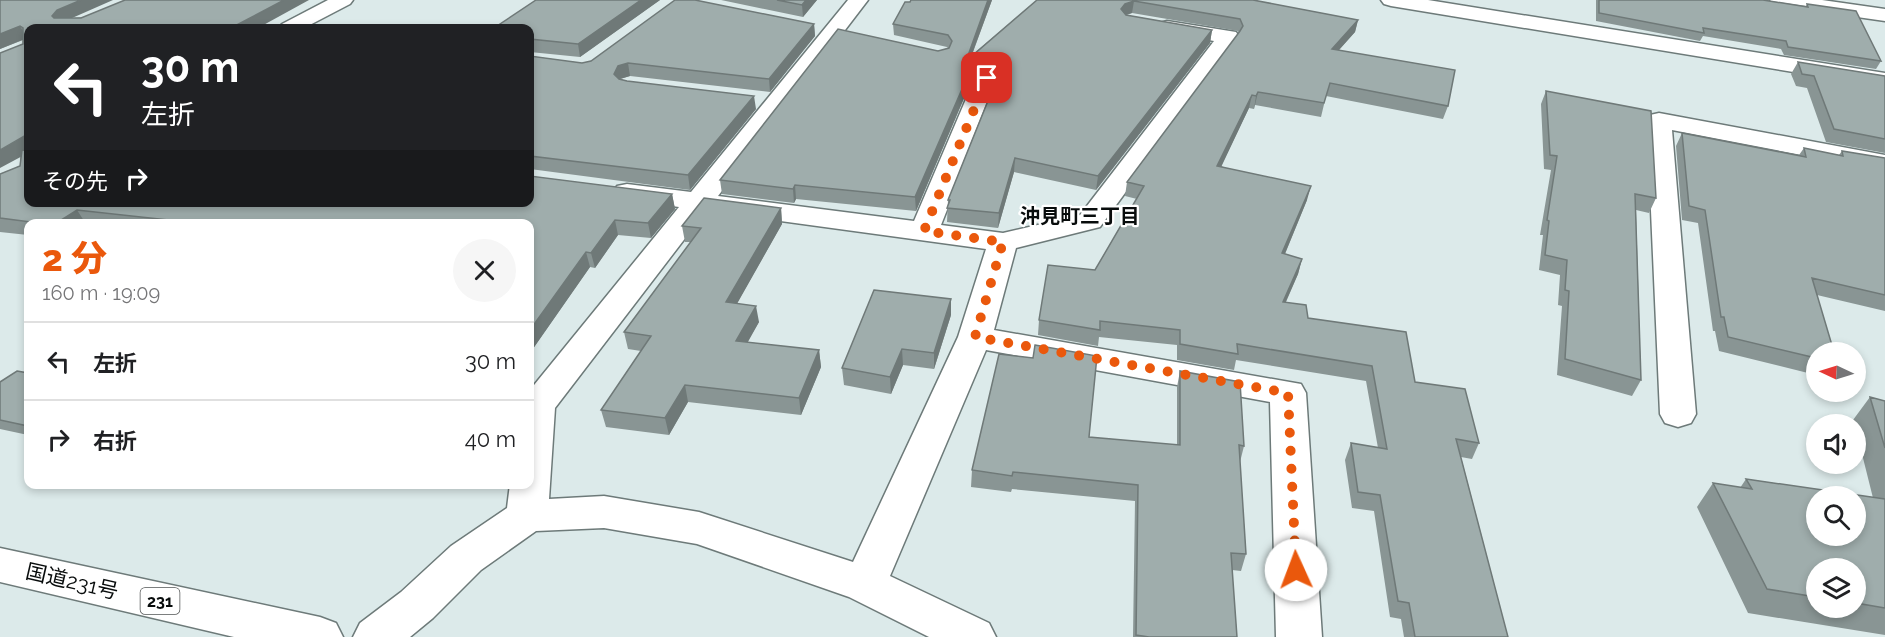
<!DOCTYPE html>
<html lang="ja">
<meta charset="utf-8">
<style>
:root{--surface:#fff;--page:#f6f6f6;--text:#202124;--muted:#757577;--line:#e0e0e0;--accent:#ea580c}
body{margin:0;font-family:Raleway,"Noto Sans JP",sans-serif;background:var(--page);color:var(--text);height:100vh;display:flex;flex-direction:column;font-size:22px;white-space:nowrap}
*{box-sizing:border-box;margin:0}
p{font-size:20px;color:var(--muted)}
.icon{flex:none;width:33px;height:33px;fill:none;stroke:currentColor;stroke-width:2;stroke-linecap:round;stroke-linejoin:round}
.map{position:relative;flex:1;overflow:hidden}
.side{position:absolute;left:24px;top:219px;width:510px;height:270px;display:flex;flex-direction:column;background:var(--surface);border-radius:12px;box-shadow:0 3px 9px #0003}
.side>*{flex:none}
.top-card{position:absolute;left:24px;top:24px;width:510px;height:183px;border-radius:12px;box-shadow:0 3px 9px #0003;background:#202124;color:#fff;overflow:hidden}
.needle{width:39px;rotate:274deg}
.controls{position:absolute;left:1806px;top:342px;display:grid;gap:12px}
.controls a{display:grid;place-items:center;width:60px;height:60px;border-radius:50%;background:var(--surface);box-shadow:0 3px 9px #0003;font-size:30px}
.pin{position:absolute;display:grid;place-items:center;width:51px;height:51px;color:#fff;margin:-26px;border-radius:12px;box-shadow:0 3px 9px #0006}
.me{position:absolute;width:66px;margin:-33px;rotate:358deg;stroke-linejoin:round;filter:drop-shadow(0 0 4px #0008)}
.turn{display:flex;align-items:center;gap:21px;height:126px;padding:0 18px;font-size:27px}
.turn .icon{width:78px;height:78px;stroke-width:2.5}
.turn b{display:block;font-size:42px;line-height:51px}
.then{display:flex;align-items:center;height:57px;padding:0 18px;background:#0003;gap:12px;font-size:22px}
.round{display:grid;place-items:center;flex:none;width:63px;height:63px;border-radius:32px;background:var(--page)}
.summary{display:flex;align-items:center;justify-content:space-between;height:102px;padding:0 18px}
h1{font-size:36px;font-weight:800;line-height:45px;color:var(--accent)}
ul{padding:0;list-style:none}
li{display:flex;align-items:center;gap:18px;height:78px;padding:0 18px;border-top:2px solid var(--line)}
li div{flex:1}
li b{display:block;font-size:22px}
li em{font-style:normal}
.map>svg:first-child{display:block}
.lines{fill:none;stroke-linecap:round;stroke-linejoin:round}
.minor-casing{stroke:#6d7a79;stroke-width:3}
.highway-casing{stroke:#6d7a79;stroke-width:3}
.minor{fill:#fff;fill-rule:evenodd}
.highway{fill:#fff;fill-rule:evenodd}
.wall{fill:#899594;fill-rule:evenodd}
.shaded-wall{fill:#6f7978}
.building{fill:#9fadac;stroke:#6f7978;stroke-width:1.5;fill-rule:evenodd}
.route{stroke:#ea580c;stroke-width:10;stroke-dasharray:0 18}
.labels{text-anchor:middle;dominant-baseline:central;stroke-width:4.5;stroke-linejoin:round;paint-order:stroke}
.shield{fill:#fff;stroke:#525555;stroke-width:1.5}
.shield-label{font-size:16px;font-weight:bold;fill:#080c0c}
.neighbourhood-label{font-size:20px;font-weight:bold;fill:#080c0c;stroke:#fff}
.near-street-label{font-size:21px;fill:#080c0c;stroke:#fff}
</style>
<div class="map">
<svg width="1885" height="637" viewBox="0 0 1885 637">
<rect width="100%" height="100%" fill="#dceaea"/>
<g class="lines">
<defs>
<path id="minor" d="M328,0h25l-3,4 -46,24h-25l3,-4z
M848,0h20l-150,196 196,25 61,-143 4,-5 8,-2 8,2 4,5 -58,147 62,8 77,-18 134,-174 -54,-10 -3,-4 3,-4 7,-2 69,11 3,5 -3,5 -136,185 -84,21 -22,82 307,54 5,9 16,244h-46l-6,-235 -284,-52 -96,226 99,47 7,14h-67l-80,-40 -152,-53 -93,-16 -68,3 -55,39 -48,48 -23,19h-57l7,-14 41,-31 50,-46 56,-38 3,-24h20v-94l149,-183 -62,-9 -4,-6 4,-6 10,-2 64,8zM706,211l280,38 -28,88 -105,225 -154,-50 -95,-16 -55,3 6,-91z
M1381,0h47l457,73v14l-494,-81 -7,-2z
M1770,0h52l63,9v12l-105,-15 -7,-2z
M1659,113l226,42v16l-213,-41 24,284 -5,9 -13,4 -13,-4 -5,-9 -13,-294 3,-5z"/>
<path id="highway" d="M0,548l320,69 16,6 7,14h-109l-234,-55z"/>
</defs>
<!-- minor casing -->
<use href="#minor" class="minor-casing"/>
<!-- highway casing -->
<use href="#highway" class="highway-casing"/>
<!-- minor -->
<use href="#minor" class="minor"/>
<!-- highway -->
<use href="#highway" class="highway"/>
</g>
<!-- wall -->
<path class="wall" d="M0,0l72,18 237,-18 -281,28v174l644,-8 3,15 -24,29 -33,-3 -23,33 -5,-1 -60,86v-129h-502v11l-28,-3v-58l20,-8 3,-126 -23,9z
M536,0h124l-80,57 -50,-5v-24z
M721,0h96l-14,17z
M911,0h81l-20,55 65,-55h216l105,20 -3,12 -16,18 109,56 -5,13 -117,-23 -5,21 -66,-12 -1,4 -5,-1 -28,58 86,34 -22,54 17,5 -4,15 -12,28 22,16 107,64 64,61 -7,16 -11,-2 47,180h-104l-3,-18 -11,-2 -16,-106 -22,-3 -7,-48 6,-17 27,5 -12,-67 -130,-21 -2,10 -57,-10v-15l-78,-8 -1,9 -60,-11 1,-15 56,-50 42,-71 -12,-3 2,-14 112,-149 -1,-2 -106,-18 -6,2 86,15 -2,13 -114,147 -82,-18 -16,56 -51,-6 1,-22 50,-126 -1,-2 -9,-3 -10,2 -5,6 -57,134 -120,-12 -2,4 -72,-9 -2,-14 218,-129 10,-3 -1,-1 -53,-12 -1,-11z
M1596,0h167l43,6 1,-2 74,57 -5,8 -92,-14 -3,-6 -78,-13 -3,5 -104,-20z
M814,24l1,12 -45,56 -140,-16 -10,3v1l136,29 -66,81 -160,-21v-113l52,7z
M1798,62l87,14v77l-59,-11 -19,-54 -11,-2 -5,-12z
M1546,91l110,107 -7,15 -13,-3 5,170 -9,16 -75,-21 5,-69 -4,-1 2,-30 -21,-5 4,-35h-3l11,-65 -7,-1 -3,-65z
M1682,133l117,22 5,-7 35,7 3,-4 43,7v153l-68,-16 -1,80 -97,-24 -4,-20h-2l-15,-108 -16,-3 -6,-74z
M781,208l1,16 -45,79 22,19 -12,20 72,8 2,17 -20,48 -113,-13 -19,33 -63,-8 -5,-17 40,-59 -13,-2 -4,-17 67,-90h-6l-3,-16z
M951,315l-17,54 -31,-4 -12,29 -47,-9 -2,-17z
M1033,358l56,79 88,8v-58l3,-16 64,75 -4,16 6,92 -5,17 -9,-1 5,67h-104l2,-136 -123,-12 -1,3 -40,-5 1,-17z
M28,373v62l-28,-6v-47z
M1870,397l15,4v234l-137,-22 -51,-106 16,-24 27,5 6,-9 127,19 -17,-68v-6h-2l-1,-4zM1816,568h40v40h-40z"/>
<!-- shaded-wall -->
<path class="shaded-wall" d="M81,0h32l-50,22 -4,6 -7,-12 5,-6z
M284,0h25l-51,28h-27z
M641,0h19l-80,57 -2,-13z
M806,0h11l-14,17 -1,-12z
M988,0h4l-27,73 1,-12z
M1134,1l-2,12 -9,3 -2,-7 4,-5z
M1358,20l-3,12 -26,29 3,-12z
M814,24l1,12 -45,56 -1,-13z
M20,26l7,12 -27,11v-15z
M1212,30l-2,13 -114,147 2,-14z
M988,56v13l-10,2 -5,6 -57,134 -1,-14 58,-133 6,-6z
M628,63l2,13 -10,3 -4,7 -2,-12 4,-8z
M1258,92l-3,13 -1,4 2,-13z
M1252,95l-3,13 -34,72 2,-14z
M754,96l2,13 -66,81 -2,-15z
M28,134v19l-28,15v-18z
M1015,158l-1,14 -16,56 1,-15z
M795,185l1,14 -2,4 -1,-14z
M1311,186l-4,14 -28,68 3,-15z
M672,194l3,15 -24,29 -3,-15z
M781,208l1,16 -53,94 -3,-16z
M77,210l9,14h-31z
M615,220l3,15 -23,33 -4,-15z
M586,252l4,15 -60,86v-23z
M1302,259l-4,15 -19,43 4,-15z
M951,299v16l-17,54v-16z
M756,306l3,16 -20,36 -3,-17z
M902,349l1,16 -12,29 -1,-17z
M819,350l2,17 -20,48 -2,-17z
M685,385l3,17 -19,33 -4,-17z"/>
<!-- building -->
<path class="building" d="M0,0h81l-24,10 -5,6 2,2h27l44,-18h159l-53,28h-203v106l-28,16v-97l23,-9v-16l-3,-2 -20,8z
M536,0h105l-63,44 -48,-5v-11h-36z
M675,0h20l119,24 -45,55 -141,-16 -10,3 -4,8 5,5 8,2 127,15 -66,79 -158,-19v-100l52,7 9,-2z
M777,0h29l-4,5z
M911,0h77l-22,61 71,-61h216l105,20 -26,29 123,21 -7,36 -118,-23 -6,20 -66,-11 -2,4 -4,-1 -35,71 94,20 -29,67 20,6 -19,43 23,3 2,13 98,14 9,50 50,7 14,54 -23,-4 52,198h-93l-6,-34 -11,-2 -18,-106 -22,-3 -7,-49 36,6 -15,-83 -135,-22 1,10 -58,-10v-14l-80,-9v9l-61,-10 9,-55 47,5 49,-84 -17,-4 113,-151 3,-5 -3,-7 -106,-18 -9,3 -4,5 5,6 86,15 -114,146 -83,-18 -16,55 -52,-5 3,-8h-2l54,-134 -5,-7 -9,-3 -9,2 -6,6 -58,133 -120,-12 -2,4 -73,-9 118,-151 100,22 11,-3 3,-7 -4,-6 -55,-11 12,-22h5z
M1599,0h164l45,7 -1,-3 49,7 25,50 -93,-14 -2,-6 -83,-13 1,5 -105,-20z
M1798,62l87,14v63l-51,-10 -20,-53 -12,-2z
M1546,91l105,20 5,87 -21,-4 6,186 -76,-21 4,-68 -4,-1 2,-30 -22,-5 4,-34 -2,-1 10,-64 -7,-1z
M1682,133l124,24 -2,-9 39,8 -1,-5 43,7v137l-73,-17 22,74h-18v6l-88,-21 -4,-20h-3l-16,-107 -16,-4z
M22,150l6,1v51h502v-26l142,18 -24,29 -33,-3 -24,33 -5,-1 -56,78v-106h-325l-128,-14 -22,14h-9l-46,-6v-44l20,-8z
M704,198l77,10 -55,94 30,4 -20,35 83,9 -20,48 -114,-13 -20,33 -64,-8 50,-74 -27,-4 77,-104 -19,-2z
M874,290l77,9 -17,54 -32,-4 -12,28 -48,-9z
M1035,345l62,11 -8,81 91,8v-74l60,11 4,64 -5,-1 7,109 -15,-1 6,84h-88l-13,-2 2,-150 -125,-13 -1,4 -40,-6 27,-116 34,4z
M17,371l11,2v53l-28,-6v-38z
M1870,397l15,4v47z
M1746,479l139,20v109l-29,-5v-35h-40v29l-49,-8 -54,-106 39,6zM1816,496h40v40h-40z"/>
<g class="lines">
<!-- route -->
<path class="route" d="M987,78l-63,153 79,11 -28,95 313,56 8,177"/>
</g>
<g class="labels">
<!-- shield labels -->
<rect class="shield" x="140.5" y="588" width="39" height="26" rx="4.5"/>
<g class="shield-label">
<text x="160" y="601">231</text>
</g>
<!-- neighbourhood labels -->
<g class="neighbourhood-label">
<text x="1080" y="216">沖見町三丁目</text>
</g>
<!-- near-street labels -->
<g class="near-street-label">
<text transform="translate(72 581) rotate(13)">国道231号</text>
</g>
</g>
</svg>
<div class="controls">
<a><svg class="needle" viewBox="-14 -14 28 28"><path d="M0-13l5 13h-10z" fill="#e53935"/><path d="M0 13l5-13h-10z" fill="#757577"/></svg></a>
<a><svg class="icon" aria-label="sound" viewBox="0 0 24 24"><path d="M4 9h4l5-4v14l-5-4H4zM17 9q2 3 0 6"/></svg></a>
<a><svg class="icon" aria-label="search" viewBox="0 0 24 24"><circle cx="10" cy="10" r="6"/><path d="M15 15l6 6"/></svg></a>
<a><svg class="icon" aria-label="layers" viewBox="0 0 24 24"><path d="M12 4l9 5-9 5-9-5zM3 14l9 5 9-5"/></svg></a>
</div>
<div class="pin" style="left:987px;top:78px;background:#d93025"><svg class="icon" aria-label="arrive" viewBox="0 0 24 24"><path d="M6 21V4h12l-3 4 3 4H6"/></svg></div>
<svg class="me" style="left:1296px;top:570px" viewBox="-20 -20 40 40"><circle r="19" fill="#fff"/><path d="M0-13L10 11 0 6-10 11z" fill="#ea580c"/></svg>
<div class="top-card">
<div class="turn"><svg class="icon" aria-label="left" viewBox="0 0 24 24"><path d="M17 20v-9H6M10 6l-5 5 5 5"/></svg><div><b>30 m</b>左折</div></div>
<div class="then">その先<svg class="icon" aria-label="right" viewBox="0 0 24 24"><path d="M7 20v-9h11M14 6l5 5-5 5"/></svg></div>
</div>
<section class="side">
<div class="summary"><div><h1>2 分</h1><p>160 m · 19:09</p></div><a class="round"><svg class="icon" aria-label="close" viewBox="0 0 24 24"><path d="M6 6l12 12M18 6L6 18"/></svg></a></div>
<ul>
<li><svg class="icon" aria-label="left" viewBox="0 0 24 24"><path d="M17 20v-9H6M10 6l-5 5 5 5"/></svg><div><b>左折</b></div><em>30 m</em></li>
<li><svg class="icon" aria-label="right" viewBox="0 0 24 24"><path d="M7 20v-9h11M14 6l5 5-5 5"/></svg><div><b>右折</b></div><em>40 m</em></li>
</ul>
</section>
</div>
